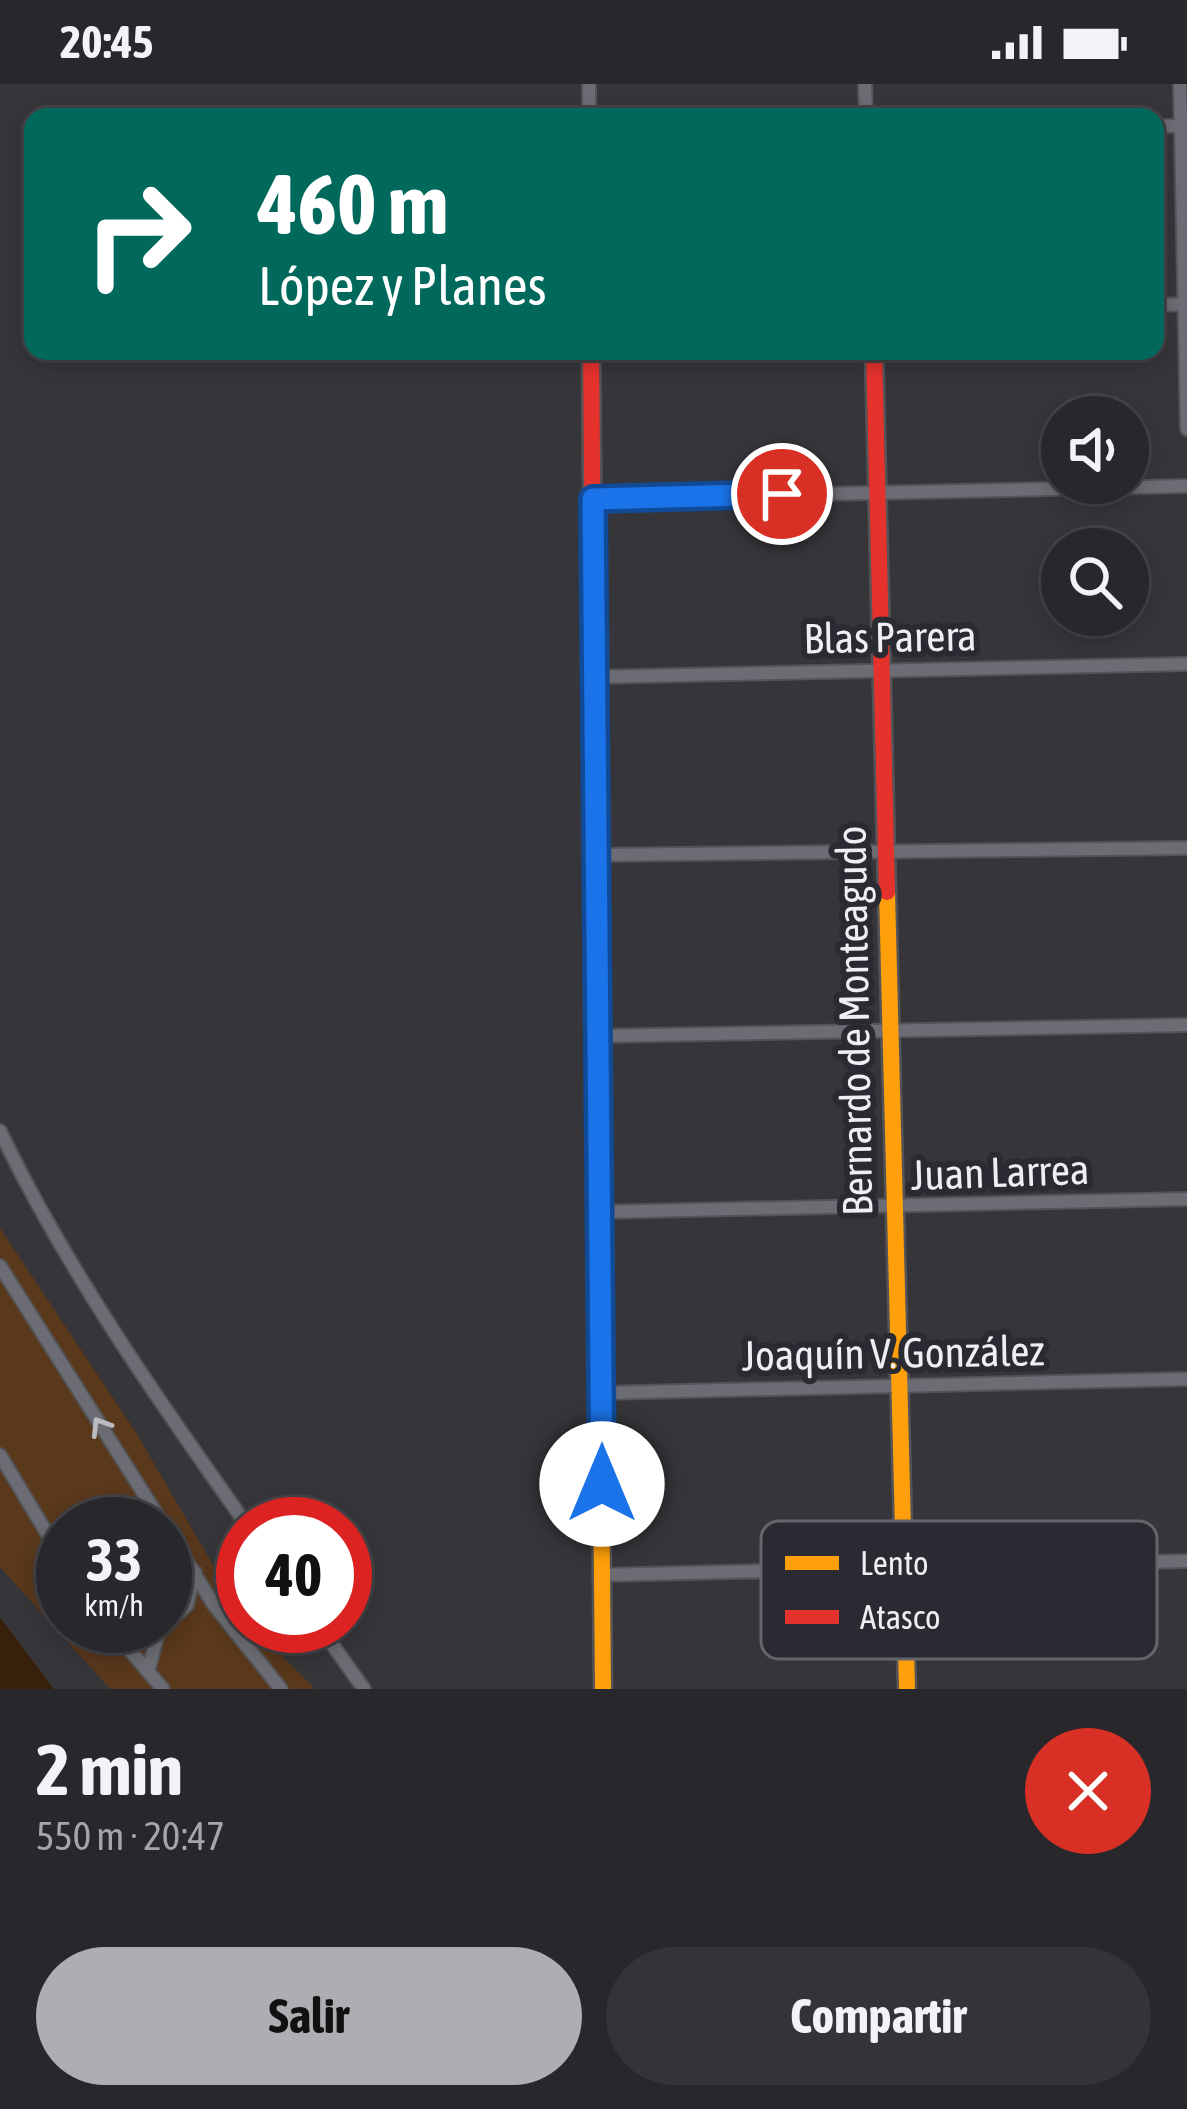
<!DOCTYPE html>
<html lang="es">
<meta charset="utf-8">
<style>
:root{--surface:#28282c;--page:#343438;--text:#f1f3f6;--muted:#a5a6a9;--line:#444448;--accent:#aeaeb2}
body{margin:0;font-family:"Asap Condensed",sans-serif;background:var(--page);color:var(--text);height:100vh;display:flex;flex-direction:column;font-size:45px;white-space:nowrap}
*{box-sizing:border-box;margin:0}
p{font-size:39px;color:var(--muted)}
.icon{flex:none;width:66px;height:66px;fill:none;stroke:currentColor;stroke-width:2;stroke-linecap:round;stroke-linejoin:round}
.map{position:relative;height:1605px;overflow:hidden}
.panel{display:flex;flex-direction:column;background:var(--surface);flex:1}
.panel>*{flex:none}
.guide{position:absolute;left:24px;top:24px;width:1140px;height:252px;border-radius:24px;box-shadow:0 6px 18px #0003,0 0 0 3px var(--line);background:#00695c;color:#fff;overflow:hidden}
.controls{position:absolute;left:1041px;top:312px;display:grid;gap:24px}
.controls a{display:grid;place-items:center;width:108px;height:108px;border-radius:50%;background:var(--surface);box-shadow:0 6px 18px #0003,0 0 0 3px var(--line);font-size:60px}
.speed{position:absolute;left:36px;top:1413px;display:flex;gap:24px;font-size:60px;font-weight:700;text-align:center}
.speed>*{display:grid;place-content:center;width:156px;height:156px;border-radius:50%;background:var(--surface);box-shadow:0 6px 18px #0003,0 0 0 3px var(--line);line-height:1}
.speed small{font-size:30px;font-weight:400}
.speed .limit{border:18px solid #d22;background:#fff;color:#111}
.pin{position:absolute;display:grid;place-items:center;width:102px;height:102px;color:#fff;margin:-51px;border:6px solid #fff;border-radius:50%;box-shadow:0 3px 12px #0007}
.me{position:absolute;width:132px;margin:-66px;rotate:0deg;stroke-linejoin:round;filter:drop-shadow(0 0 9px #0008)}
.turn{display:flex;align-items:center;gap:42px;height:252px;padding:0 36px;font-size:54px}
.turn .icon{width:156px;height:156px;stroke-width:2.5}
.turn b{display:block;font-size:84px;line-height:102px}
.round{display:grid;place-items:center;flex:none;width:126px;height:126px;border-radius:63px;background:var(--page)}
.summary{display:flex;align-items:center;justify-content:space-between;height:204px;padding:0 36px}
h1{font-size:72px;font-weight:700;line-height:90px}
.cta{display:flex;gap:24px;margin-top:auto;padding:24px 36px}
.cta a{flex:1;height:138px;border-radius:72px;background:var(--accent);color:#111;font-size:48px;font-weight:700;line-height:138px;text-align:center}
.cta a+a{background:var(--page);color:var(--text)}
.status{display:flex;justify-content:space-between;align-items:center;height:84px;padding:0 60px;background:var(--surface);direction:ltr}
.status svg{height:33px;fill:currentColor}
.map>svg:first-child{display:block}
.green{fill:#59381c;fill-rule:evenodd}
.water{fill:#37210c}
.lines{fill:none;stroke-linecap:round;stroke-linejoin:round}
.street-casing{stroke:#545457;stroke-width:16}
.slow-casing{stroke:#545457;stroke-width:21}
.jam-casing{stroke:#545457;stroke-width:21}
.street{stroke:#6c6c74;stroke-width:12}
.slow{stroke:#ff9f0a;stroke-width:16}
.jam{stroke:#e5322d;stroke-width:16}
.oneway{stroke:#babac0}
.route-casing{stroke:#114b97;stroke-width:30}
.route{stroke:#1a73e8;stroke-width:21}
.labels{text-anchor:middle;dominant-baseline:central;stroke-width:12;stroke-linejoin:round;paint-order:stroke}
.street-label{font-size:42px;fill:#eeeef3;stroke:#2a2a32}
.key{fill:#2a2a32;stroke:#65656c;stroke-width:3}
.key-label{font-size:33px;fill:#eeeef3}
</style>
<div class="status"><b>20:45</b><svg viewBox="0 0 49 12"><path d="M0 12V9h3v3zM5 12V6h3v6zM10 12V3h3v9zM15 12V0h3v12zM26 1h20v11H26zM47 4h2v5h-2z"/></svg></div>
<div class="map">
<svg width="1187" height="1605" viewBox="0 0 1187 1605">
<rect width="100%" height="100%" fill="#36363a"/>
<!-- green -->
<path class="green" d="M0,1144l137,206 106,183v9h10l62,63h-205l-110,-122zM63,1440h102v102h-102z"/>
<!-- water -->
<path class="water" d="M0,1533l54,72h-54z"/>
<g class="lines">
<defs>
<path id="street" d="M589,0v33
M865,0l1,33
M1180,0l7,345
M1155,42h31
M1155,221l32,-1
M593,415l594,-13
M594,593l593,-13
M596,771l591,-7
M597,952l590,-11
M0,1047c68,141 156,266 246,393
M599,1128l588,-13
M0,1182l163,258
M601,1309l586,-14
M0,1371l63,105
M165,1443l49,78 67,84
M602,1491l585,-14
M165,1541l22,-20 8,-33
M109,1542l54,63
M119,1542l23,6 21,-6
M319,1542l45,63
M148,1588l11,-43"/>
<path id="slow" d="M887,808l20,797
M596,838l7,767"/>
<path id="jam" d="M591,267l5,571
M874,267l13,541"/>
</defs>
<!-- street casing -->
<use href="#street" class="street-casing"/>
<!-- slow casing -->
<use href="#slow" class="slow-casing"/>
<!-- jam casing -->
<use href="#jam" class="jam-casing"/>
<!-- street -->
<use href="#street" class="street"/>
<!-- slow -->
<use href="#slow" class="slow"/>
<!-- jam -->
<use href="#jam" class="jam"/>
</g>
<!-- one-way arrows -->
<defs><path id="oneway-chevron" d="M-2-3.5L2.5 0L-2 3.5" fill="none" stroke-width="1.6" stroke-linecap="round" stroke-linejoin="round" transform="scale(3)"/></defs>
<use class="oneway" href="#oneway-chevron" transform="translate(100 1342) rotate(-122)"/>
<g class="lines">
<defs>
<path id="route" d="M602,1400l-9,-985 189,-5"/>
</defs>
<!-- route casing -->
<use href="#route" class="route-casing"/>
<!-- route -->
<use href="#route" class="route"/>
</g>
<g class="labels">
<!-- street labels -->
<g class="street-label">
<text transform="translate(890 553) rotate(-1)">Blas Parera</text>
<text transform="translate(854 937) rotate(-91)">Bernardo de Monteagudo</text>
<text transform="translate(1000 1088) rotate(-2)">Juan Larrea</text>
<text transform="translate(893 1269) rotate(-1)">Joaquín V. González</text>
</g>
</g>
<!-- legend -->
<rect x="761" y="1437" width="396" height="138" rx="18" class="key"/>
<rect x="785" y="1472" width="54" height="14" fill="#ff9f0a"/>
<rect x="785" y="1526" width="54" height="14" fill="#e5322d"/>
<g class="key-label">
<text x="860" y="1491">Lento</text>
<text x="860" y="1545">Atasco</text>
</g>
</svg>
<div class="controls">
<a><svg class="icon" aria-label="sound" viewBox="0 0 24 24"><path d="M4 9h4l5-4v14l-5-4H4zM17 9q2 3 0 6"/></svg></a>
<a><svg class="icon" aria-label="search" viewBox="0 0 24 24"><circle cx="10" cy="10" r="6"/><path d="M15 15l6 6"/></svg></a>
</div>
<div class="speed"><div>33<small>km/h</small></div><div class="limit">40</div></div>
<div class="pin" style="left:782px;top:410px;background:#d93025"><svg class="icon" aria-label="arrive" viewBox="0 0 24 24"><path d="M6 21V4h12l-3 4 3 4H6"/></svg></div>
<svg class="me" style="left:602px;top:1400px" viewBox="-20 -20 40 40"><circle r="19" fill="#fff"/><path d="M0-13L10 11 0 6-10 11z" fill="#1a73e8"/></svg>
<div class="guide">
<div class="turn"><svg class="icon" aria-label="right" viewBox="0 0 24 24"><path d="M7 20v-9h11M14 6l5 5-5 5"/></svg><div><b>460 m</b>López y Planes</div></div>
</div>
</div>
<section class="panel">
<div class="summary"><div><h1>2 min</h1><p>550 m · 20:47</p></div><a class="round" style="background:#d93025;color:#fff"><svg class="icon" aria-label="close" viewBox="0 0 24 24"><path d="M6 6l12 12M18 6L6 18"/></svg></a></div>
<div class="cta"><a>Salir</a><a>Compartir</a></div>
</section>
